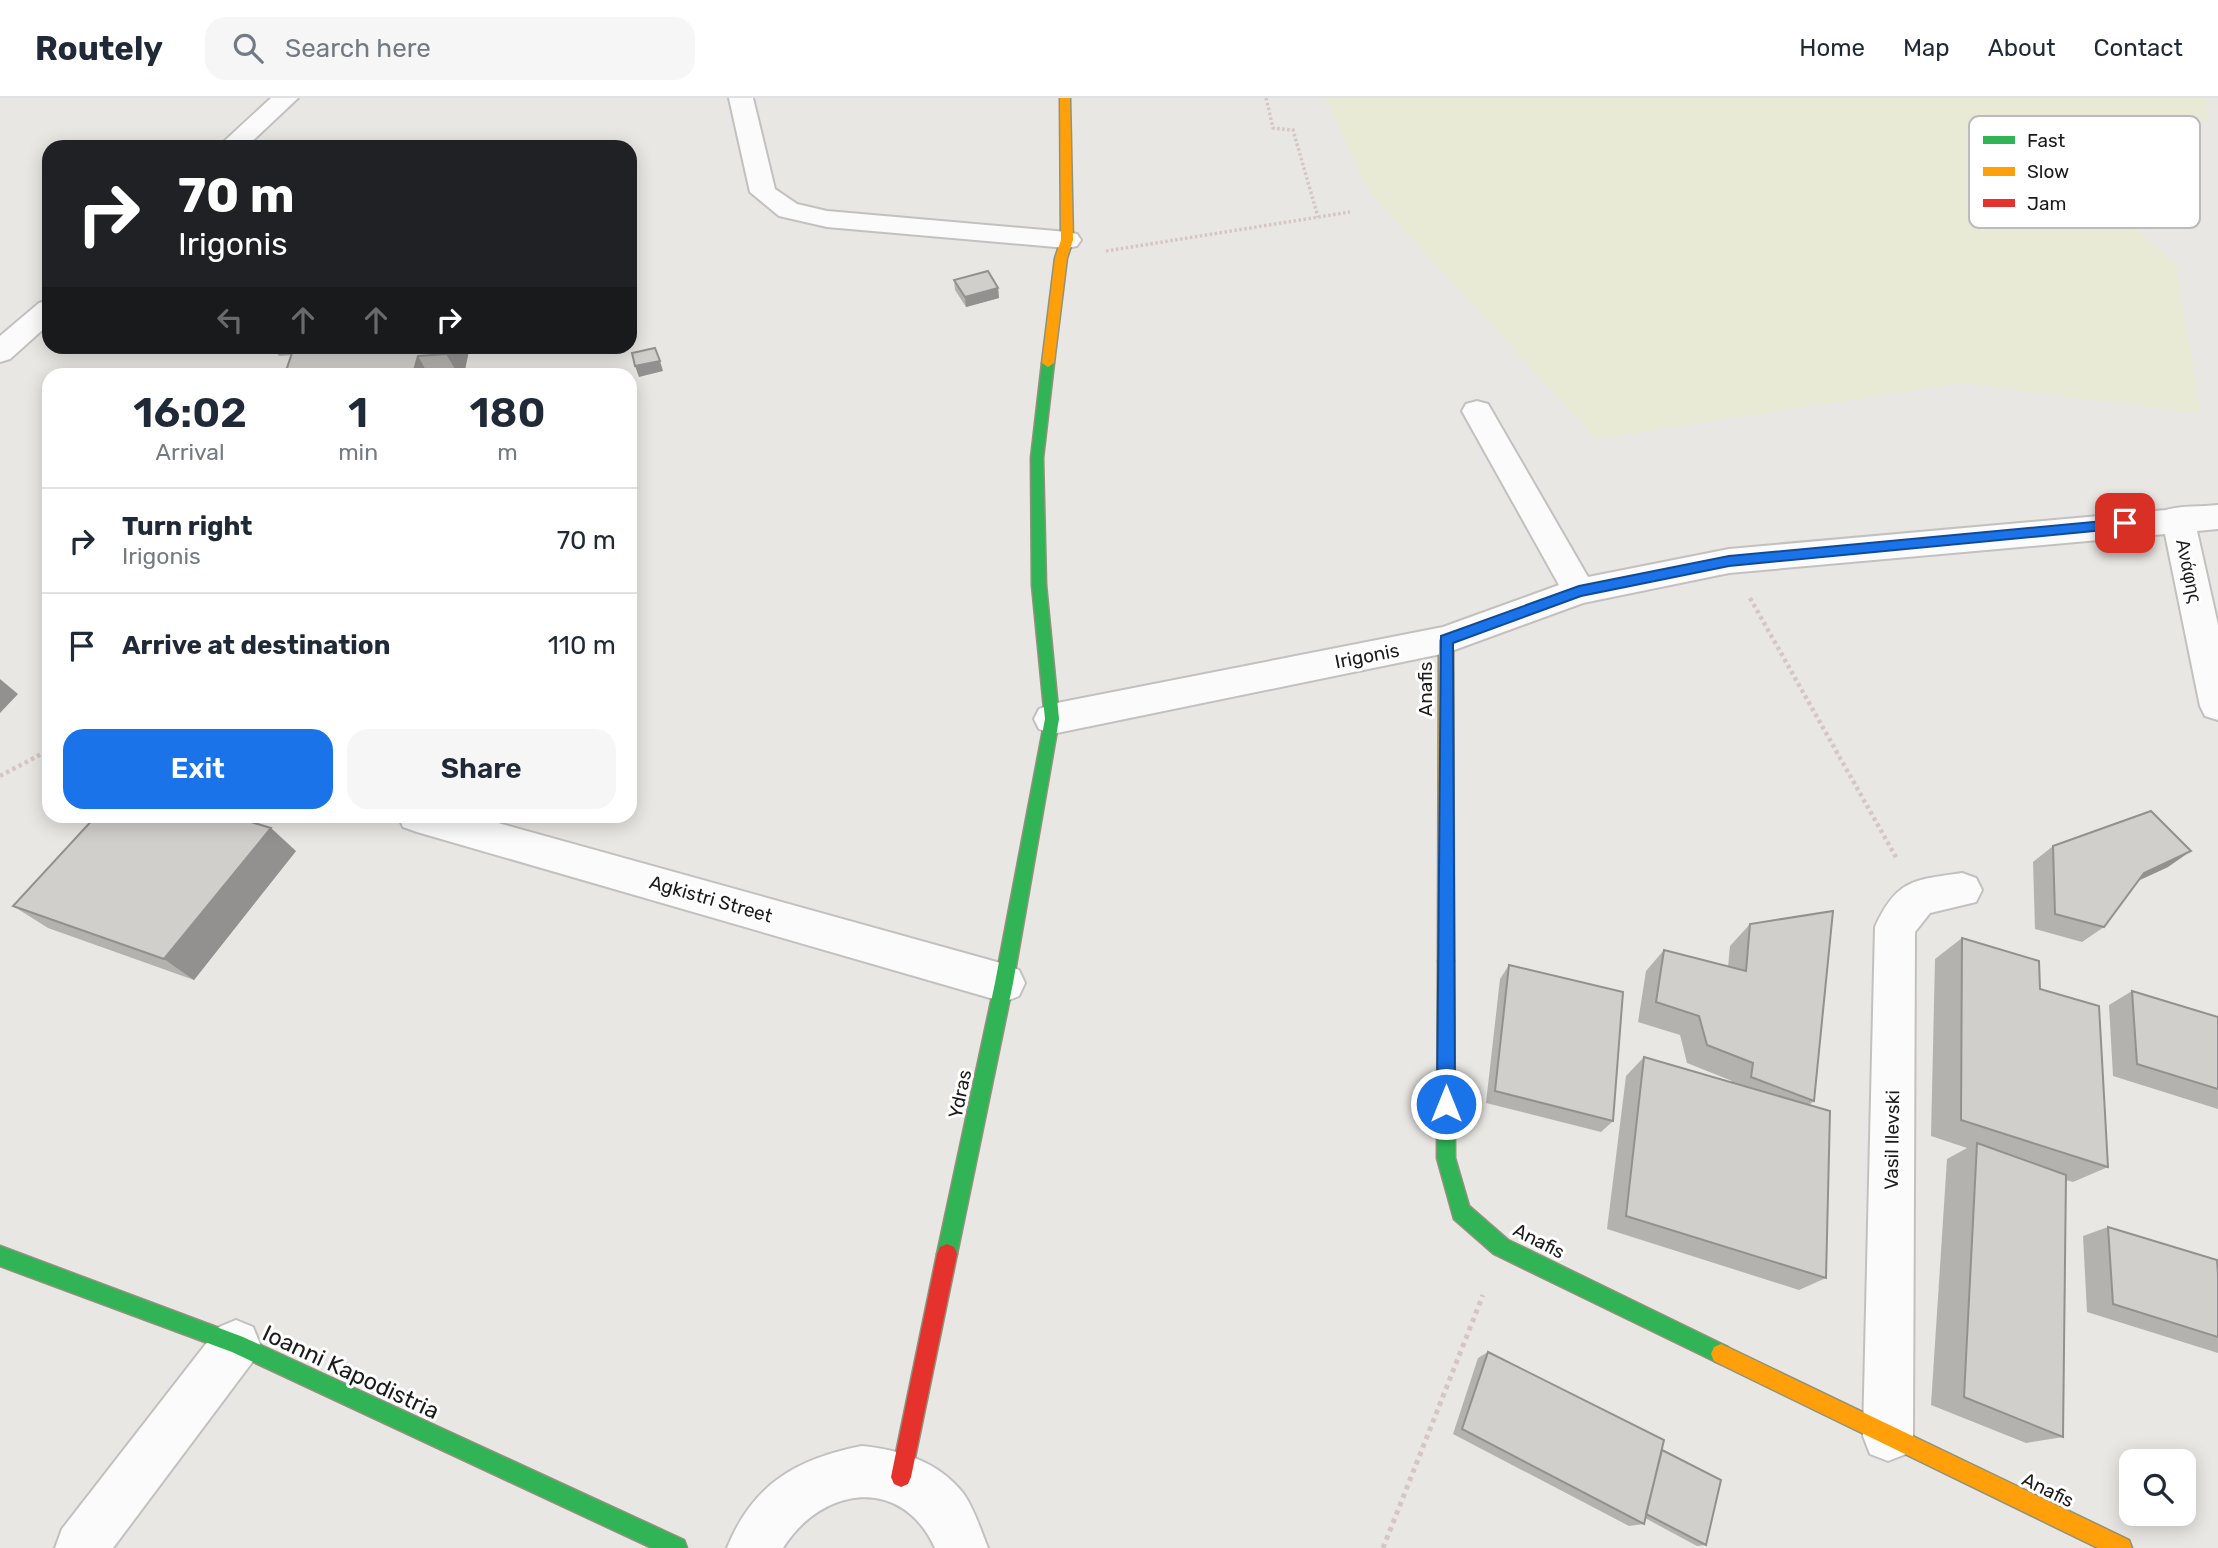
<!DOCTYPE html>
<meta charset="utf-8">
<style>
:root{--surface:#fff;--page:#f6f6f7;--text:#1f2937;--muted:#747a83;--line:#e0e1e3;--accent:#1a73e8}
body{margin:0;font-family:Rubik,sans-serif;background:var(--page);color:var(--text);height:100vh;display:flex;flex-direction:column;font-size:26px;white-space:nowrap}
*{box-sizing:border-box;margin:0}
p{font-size:23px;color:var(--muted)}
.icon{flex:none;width:38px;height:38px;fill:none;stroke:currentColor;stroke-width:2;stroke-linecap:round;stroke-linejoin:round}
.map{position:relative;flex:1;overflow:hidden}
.side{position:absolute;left:42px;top:270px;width:595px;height:455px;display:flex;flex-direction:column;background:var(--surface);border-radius:21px;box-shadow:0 4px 18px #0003}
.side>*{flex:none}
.top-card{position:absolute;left:42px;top:42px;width:595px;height:214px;border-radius:21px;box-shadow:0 4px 18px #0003;background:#202124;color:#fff;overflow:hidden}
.controls{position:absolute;left:2119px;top:1351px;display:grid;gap:14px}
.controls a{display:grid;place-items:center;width:77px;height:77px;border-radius:14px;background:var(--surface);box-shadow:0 4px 18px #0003;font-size:35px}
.pin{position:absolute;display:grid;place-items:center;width:60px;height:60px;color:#fff;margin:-30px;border-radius:14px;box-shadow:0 4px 10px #0006}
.me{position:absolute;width:77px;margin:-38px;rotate:0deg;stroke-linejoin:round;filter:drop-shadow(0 0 5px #0008)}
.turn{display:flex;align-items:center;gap:24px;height:147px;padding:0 21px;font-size:32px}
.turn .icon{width:91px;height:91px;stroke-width:2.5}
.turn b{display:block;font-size:49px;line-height:60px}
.lanes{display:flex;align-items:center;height:66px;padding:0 21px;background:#0003;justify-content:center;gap:35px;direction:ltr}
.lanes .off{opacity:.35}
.eta{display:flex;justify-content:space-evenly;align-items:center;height:119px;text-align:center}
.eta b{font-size:42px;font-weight:600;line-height:49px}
.cta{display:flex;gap:14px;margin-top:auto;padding:14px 21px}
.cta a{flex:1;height:80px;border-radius:21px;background:var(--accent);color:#fff;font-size:28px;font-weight:600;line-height:80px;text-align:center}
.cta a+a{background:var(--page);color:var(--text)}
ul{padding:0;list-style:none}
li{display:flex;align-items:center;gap:21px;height:105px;padding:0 21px;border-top:2px solid var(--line)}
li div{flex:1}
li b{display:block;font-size:26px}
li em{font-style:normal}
header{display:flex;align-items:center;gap:42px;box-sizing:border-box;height:98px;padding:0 35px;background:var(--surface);border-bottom:2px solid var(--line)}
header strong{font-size:33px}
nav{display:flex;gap:38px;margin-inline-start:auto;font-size:24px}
.search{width:490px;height:63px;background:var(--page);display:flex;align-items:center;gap:18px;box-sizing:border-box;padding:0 24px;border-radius:21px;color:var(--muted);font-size:26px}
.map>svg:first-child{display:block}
.farmland{fill:#e9ead5}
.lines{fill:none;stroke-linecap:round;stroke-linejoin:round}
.street-casing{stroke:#c2c1bf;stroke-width:4}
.fast-casing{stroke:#90927c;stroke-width:3}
.slow-casing{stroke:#90927c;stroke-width:3}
.jam-casing{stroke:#90927c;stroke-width:3}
.path-far2{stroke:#d6c6c3;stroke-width:3.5;stroke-dasharray:2.5 2.5;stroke-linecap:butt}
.path-far1{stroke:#d6c6c3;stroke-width:4.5;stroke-dasharray:3.5 3.5;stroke-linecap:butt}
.path{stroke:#d6c6c3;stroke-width:5;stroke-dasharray:4.5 4.5;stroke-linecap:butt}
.street{fill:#fcfbfb;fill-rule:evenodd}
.fast{fill:#30b455;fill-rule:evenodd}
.slow{fill:#ff9f0a;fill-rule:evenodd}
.jam{fill:#e5322d;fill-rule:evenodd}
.wall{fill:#b4b2af}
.shaded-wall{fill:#92918f}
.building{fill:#d1cfcc;stroke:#92918f;stroke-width:2}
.route{fill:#1a73e8;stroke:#114b97;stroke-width:2}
.labels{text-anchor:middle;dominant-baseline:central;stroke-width:6;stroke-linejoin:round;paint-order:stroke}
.street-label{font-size:19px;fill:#1b1b1b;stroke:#fff}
.near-street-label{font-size:23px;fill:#1b1b1b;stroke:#fff}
.key{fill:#fff;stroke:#bbb;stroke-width:2}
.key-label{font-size:19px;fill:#1b1b1b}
</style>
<header>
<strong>Routely</strong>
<div class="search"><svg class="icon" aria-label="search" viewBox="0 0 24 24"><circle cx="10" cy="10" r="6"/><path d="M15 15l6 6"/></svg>Search here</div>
<nav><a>Home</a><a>Map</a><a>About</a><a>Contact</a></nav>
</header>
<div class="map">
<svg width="2218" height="1450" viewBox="0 0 2218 1450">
<rect width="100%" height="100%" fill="#e9e7e3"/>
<!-- farmland -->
<path class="farmland" d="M1325,0h880l5,23 -145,13 8,41 103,89 25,150 -239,-31 -366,56 -226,-246z"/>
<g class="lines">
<defs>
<path id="street" d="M271,0h27l-52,49h-28z
M729,0h24l22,91 22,15 30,7 240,21 10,2 4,6 -4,6 -10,2 -240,-21 -48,-11 -29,-24z
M49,202v24l-39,35 -10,3v-26l39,-33z
M1477,303l11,3 100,173 141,-28 437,-39c16,-5 35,-3 52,-5v24l-21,2 21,94v95l-13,-4 -5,-10 -35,-172 -436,39 -146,30 -137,50 -394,81 -13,-5 -5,-10 5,-10 13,-5 391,-77 116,-42 -97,-174 4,-7z
M398,718h75l531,148 15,6 6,13 -6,13 -15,6 -587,-170 -14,-5z
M1962,775l14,5 6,12 -6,12 -46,11 -15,19 -2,504 -7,18 -18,7 -18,-7 -7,-18 12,-509c22,-48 39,-47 87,-54z
M236,1222l17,7 7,17 -7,17 -140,187h-58l7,-19 157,-202z
M862,1348c38,4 76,15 101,47 11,15 18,38 25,55h-53c-33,-73 -113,-62 -152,0h-56c26,-64 69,-89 135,-102z"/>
<path id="fast" d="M1048,261l6,4 -11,95 3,127 13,134 -46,264 -56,271 -3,7 -7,3 -7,-3 -3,-7 58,-271 50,-264 -13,-134 -1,-127 11,-95z
M1446,855l6,3 2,5 1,197 14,48 39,34 220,107 3,7 -3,7 -7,3 -7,-3 -220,-107 -40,-35 -17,-61 1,-197 2,-5z
M0,1148l243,91 441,203 3,8h-35l-420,-196 -232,-86z"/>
<path id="slow" d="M1060,0h10l3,142 -6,18 -13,105 -6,4 -6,-4 13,-105 6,-18z
M1446,536l7,6 1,321 -2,5 -6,3 -6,-3 -2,-5 1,-321z
M1721,1246l408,196 3,8h-34l-384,-187 -3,-7 3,-7z"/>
<path id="jam" d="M947,1146l7,3 3,7 -46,223 -3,7 -7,3 -7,-3 -3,-7 46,-223 3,-7z"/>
</defs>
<!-- street casing -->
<use href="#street" class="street-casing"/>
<!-- fast casing -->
<use href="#fast" class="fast-casing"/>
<!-- slow casing -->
<use href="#slow" class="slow-casing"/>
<!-- jam casing -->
<use href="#jam" class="jam-casing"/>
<!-- path-far2 -->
<path class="path-far2" d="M1266,0l7,30 20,2 25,87
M1106,153l244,-39"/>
<!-- path-far1 -->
<path class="path-far1" d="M1750,500l147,261
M0,678l49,-26"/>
<!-- path -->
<path class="path" d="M1383,1450l100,-253"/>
<!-- street -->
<use href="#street" class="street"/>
<!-- fast -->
<use href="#fast" class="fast"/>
<!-- slow -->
<use href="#slow" class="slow"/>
<!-- jam -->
<use href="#jam" class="jam"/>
</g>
<!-- wall -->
<path class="wall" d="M954,182l44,8 1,10 -33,9 -11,-17z
M272,248h198l-6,28h-179l7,-19 -13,1z
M2053,748l115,21 -30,14 -34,46 -22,15 -47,-13 -2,-67z
M296,753l-102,129 -146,-52 -35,-22z
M1750,826l64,177 -5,4 17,173 -27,12 -192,-61 19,-153 18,-19 87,25 1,-1 -45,-18 -7,-28 -42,-13 8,-51 18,-21 64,17 2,-21z
M1962,840l78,51 68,178 -35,15 -7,-2 -3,257 -37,6 -95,-38 16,-246 20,-11 -36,-12 4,-177z
M1509,867l104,156 -12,11 -115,-29 14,-124z
M2132,893l86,26v92l-105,-33 -4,-71z
M2108,1129l110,47v79l-131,-41 -4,-76z
M1488,1254l173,99 45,94 -9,1 -52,-28 -1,6 -15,2 -176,-92 25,-76z"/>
<!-- shaded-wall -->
<path class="shaded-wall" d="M998,190l1,10 -33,9 -1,-10z
M448,248h22l-6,28h-6l-12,-20z
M418,258l10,18h-15z
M660,263l3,10 -24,6 -4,-11z
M0,581l18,15 -18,19z
M271,730l25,23 -102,129 -30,-21z
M2191,753l-23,16 -46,21 22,-15z"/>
<!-- building -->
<path class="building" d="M988,173l10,17 -33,9 -11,-17z
M351,248h97l-2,8 -28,2 -5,18h-128l7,-21 59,-5z
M655,250l5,13 -25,5 -3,-13z
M2151,713l40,40 -47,22 -40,54 -49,-13 -2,-68z
M96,718h135l40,12 -107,131 -151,-53z
M1833,813l-19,190 -63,-24 2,-14 -46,-18 -8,-29 -43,-14 8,-52 82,21 4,-47z
M1962,840l77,23 1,28 59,17 9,161 -147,-47z
M1509,867l114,27 -10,129 -118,-30z
M2132,893l86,26v72l-81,-25z
M1644,959l186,54 -4,167 -200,-62z
M1977,1045l89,32 -3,262 -99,-40z
M2108,1129l109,33 1,14v63l-105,-33z
M1488,1254l176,88 -20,84 -182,-95z
M1662,1352l59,30 -15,65 -60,-31z"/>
<!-- route -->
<path class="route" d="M2125,421l7,4 -7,5 -396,38 -148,30 -128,47 2,461 -3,6 -6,2 -6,-2 -3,-6 4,-468 138,-50 150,-30z"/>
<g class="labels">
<!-- street labels -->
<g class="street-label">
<text transform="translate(2189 473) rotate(78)">Ανάφης</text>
<text transform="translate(1367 558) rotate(-11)">Irigonis</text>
<text transform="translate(1425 591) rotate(-90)">Anafis</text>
<text transform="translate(711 801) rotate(16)">Agkistri Street</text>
<text transform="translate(960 996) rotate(-78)">Ydras</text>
<text transform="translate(1892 1042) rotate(-89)">Vasil Ilevski</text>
<text transform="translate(1539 1143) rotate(27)">Anafis</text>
<text transform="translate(2048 1392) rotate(26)">Anafis</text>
</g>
<!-- near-street labels -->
<g class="near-street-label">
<text transform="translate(351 1274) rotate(25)">Ioanni Kapodistria</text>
</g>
</g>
<!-- legend -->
<rect x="1969" y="18" width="231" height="112" rx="10" class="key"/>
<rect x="1983" y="38" width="32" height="8" fill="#30b455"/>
<rect x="1983" y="69" width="32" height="9" fill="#ff9f0a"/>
<rect x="1983" y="101" width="32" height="8" fill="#e5322d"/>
<g class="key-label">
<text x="2027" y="49">Fast</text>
<text x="2027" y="80">Slow</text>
<text x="2027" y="112">Jam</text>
</g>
</svg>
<div class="controls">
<a><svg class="icon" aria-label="search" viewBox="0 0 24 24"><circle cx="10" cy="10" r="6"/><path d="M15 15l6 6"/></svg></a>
</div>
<div class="pin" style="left:2125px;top:425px;background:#d93025"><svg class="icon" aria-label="arrive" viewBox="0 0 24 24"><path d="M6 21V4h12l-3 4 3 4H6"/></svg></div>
<svg class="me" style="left:1446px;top:1006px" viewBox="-20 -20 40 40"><circle r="17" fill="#1a73e8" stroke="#fff" stroke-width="3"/><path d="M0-11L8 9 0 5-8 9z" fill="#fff"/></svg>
<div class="top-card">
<div class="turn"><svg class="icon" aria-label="right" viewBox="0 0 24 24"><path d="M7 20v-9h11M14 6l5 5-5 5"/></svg><div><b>70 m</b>Irigonis</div></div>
<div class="lanes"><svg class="icon off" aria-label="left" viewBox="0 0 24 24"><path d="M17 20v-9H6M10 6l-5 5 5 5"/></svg><svg class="icon off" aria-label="ahead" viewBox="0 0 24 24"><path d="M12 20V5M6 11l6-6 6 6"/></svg><svg class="icon off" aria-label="ahead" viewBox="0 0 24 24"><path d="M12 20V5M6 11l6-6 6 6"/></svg><svg class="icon" aria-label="right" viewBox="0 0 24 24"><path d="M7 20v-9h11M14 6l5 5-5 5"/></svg></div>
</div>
<section class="side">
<div class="eta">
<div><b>16:02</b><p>Arrival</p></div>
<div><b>1</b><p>min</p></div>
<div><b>180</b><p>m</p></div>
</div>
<ul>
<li><svg class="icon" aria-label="right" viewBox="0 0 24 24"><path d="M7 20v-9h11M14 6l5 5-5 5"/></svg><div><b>Turn right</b><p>Irigonis</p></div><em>70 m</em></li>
<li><svg class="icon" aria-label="arrive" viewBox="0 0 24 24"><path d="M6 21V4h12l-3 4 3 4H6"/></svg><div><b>Arrive at destination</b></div><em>110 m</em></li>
</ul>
<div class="cta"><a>Exit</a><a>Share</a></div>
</section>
</div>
